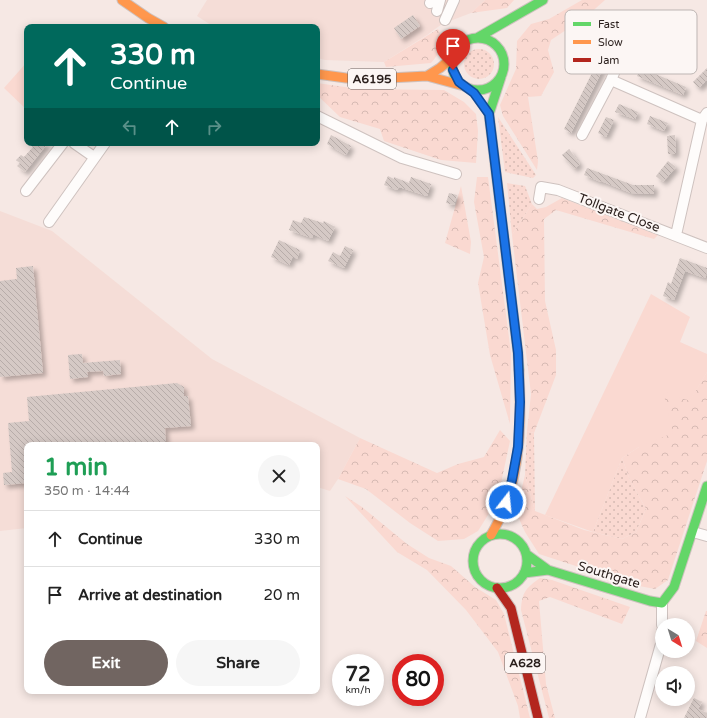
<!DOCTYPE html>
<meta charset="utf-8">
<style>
:root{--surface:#fff;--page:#f6f6f6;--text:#222;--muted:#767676;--line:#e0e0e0;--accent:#716561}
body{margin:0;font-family:"Varela Round",sans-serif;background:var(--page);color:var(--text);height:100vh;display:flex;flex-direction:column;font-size:15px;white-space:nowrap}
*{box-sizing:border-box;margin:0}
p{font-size:13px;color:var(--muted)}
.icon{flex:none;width:22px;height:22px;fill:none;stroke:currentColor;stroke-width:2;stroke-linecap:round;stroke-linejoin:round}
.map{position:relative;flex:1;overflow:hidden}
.details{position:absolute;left:24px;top:442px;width:296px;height:252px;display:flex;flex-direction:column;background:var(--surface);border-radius:8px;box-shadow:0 2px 10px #0003}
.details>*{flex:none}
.banner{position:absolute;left:24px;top:24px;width:296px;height:122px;border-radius:8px;box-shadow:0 2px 10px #0003;background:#00695c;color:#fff;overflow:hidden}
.needle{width:26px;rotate:142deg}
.buttons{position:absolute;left:655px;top:618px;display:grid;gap:8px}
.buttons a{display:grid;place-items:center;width:40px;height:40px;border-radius:50%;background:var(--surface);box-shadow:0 2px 10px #0003;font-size:20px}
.speed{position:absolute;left:332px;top:654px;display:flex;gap:8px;font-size:20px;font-weight:700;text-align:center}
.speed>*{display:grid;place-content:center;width:52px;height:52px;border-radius:50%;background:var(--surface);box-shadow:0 2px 10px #0003;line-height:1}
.speed small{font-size:10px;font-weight:400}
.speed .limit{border:6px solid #d22;background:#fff;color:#111}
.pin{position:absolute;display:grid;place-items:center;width:34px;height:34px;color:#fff;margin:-41px -17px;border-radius:50% 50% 50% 0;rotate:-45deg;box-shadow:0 0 4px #0007}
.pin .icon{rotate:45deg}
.me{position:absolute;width:44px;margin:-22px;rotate:16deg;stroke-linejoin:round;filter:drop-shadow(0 0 3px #0008)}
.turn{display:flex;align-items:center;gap:14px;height:84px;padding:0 20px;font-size:18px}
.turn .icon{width:52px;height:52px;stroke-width:2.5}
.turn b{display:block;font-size:28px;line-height:34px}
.lanes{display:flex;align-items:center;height:38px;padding:0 20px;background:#0003;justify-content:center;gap:20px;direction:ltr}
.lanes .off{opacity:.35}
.round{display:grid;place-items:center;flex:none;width:42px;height:42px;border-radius:21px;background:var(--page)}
.head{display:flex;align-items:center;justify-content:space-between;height:68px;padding:0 20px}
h1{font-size:24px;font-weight:700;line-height:30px;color:#1e9e55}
.button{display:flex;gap:8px;margin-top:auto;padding:8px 20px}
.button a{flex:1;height:46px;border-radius:24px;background:var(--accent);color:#fff;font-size:16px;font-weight:700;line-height:46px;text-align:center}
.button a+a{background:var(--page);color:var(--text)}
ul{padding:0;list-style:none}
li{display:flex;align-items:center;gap:12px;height:56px;padding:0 20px;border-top:1px solid var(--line)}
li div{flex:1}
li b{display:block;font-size:15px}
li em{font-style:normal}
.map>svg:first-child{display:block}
.built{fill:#f5ddd7}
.grass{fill:url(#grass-dots)}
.forest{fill:url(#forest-crowns)}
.garden{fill:#fad9d1}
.building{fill:url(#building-back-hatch);filter:url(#shadow)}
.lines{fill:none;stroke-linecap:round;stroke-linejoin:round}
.street-casing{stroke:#cec2bf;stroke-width:12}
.fast-casing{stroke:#cec2bf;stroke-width:11}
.slow-casing{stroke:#cec2bf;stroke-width:11}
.jam-casing{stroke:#cec2bf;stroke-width:11}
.street{stroke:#fefcfb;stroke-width:10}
.fast{stroke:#63d668;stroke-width:9}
.slow{stroke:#ff974d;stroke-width:9}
.jam{stroke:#b3261e;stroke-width:9}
.route-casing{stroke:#114b97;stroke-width:10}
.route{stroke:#1a73e8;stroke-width:7}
.labels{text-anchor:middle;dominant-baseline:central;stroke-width:4;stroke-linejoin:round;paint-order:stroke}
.shield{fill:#fcf6f4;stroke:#685f5c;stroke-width:1}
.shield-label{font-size:12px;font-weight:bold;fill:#291e1b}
.street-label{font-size:13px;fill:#291e1b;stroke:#fcf6f4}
.key{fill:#fcf6f4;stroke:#bdb5b3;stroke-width:1}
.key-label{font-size:11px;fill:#291e1b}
</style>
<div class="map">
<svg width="707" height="718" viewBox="0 0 707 718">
<defs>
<pattern id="grass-dots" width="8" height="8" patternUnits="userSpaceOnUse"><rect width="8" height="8" fill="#fad9d1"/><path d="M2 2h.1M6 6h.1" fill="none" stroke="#d6bab3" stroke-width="1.8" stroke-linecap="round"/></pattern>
<pattern id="forest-crowns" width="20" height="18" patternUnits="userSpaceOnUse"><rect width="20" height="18" fill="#fad9d1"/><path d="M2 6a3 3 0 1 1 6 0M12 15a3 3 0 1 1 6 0" fill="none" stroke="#d6bab3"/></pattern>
<pattern id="building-back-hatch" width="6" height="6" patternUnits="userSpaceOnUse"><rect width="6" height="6" fill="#d5c9c5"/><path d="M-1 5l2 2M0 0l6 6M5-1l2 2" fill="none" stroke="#b7aca9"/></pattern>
<filter id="shadow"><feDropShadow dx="3.5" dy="3.5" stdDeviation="2" flood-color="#0004"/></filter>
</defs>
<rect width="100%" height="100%" fill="#f6e8e4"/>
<!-- built -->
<path class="built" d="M207,0h278l-14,13 -29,11 -15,11 -43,27 -59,-2 -8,-2v-31h-103l-17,-11z
M0,211l52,20 160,128 148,79 -22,41 -8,12 -13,-4v-42h-290v83l-27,3z"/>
<!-- grass -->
<path class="grass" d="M464 64a15 15 0 1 1 30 0a15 15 0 1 1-30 0Z
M498,117l38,58 -3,3 -28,-6z
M507,183l18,3 7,18 -20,31z
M527,431l7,2 1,78 -10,-36z
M622,458l8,22 16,29 -10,23 -14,7 -29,-7z"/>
<!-- forest -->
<path class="forest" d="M485,0h29l-7,8 -36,5z
M582,0h23l-18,16 -36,24 -3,10 6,22 -13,24 -13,1 10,64 -1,9 -34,-54 -3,-11 16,-36 1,-28 14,-17 18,-5z
M438,29c8,15 3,22 -7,34l-45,4 -2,-5z
M317,83l42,6 85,1 20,12 12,12 2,17 -2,32 -35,-3 -57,-19 -4,-12 -40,-12 -23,-22z
M477,177h11l23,176 -1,71 -20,-69 -12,-72 6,-26 -10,-55z
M461,186l10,56 -1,12 -25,-11z
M562,198l96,37 -4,4 -98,-29 -12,9 1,82 11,49v25l-22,58 -7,-2 4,-37 -19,-159 20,-31 5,5 9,-2z
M707,372v89l-39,119 -13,9 -21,-4 -95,-31 -14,-22 -9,-20 9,-37 10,36 49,19 38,9 14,-7 10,-23 -16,-29 -8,-22 17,-11 23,-57 28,10z
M500,430l10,11 -9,42 -8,24 -15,24 -14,8 -26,2 -28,-18 -44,-34 -28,-10 22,-41 77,35 21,-9 26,-7z
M345,496l17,11 45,37 22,14 22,8 24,21 21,13 8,14 26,104h-10l-2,-12 -20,-54 -32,-42 -39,-40 -30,-18z
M540,578l12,2 78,27 -8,17 -72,-27 -11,4 7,83 9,34h-6l-28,-108c1,-18 5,-22 19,-32z
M706,611h1v37l-11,-7z"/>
<!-- garden -->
<path class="garden" d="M27,62v48l-23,-22z
M651,294l39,23 -10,25 27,12v18l-17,29 -27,-10 10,42 -34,14 -17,11 -29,74 -48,-17z"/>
<!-- building -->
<path class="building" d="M413,15l7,11 -19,13 -7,-11z
M616,25l7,4 -52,104 -7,-4z
M641,68l45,19 -3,8 -46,-19z
M707,68v12l-8,8 -6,-6z
M619,104l19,8 -3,7 -20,-7z
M650,116l18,7 -4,8 -17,-7z
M606,117l8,3 -8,17 -8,-4z
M331,135l20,11 -5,9 -19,-11z
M675,135l1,19h-8l-1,-18z
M28,143h20l-23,29 -8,-6 3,-3 -4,-3 5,-5 3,2 9,-10z
M569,149l11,15 -6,5 -12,-14z
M668,161l8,6 -13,15 -7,-6z
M587,168l46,17h21v9l-23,-1 -30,-12v1l-17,-7z
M388,176l6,3v-2l15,6 2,-6 20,7 -4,12 -28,-9 -2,3 -13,-5z
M449,193l8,2 -3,10 -8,-2z
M304,217l19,6 1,-2 11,6 -7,14 -15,-7 -1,4 -23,-8 4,-10 8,3z
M279,240l21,10 -3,9 -4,-3 -4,9 -18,-8z
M345,246l8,4 -9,18 -16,-7 5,-9 7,4z
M680,258l27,10v5l-2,5 -20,-7 -11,29 -11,-4 5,-14 3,2z
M33,266l10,107 -43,4v-96l17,-2 -1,-11z
M82,354l1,9 37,-3 1,14 -17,2 -1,-5 -16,1 1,5 -18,2 -2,-24z
M177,383l7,4v9h4l3,30 -26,2 1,17h-139v38l-23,2 -1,-12 9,-1 -4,-49 21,-2 -2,-24z
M694,698l8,4 -4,7 9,4v5h-23z"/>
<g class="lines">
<defs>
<path id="street" d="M430,3l2,-3
M437,11l3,-11
M445,20l9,-20
M611,80l91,40
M317,116l85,42 54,16
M582,135l29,-55 21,-49
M74,143l20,14
M26,191l37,-48
M539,199l2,-12 17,3 149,58
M49,222l56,-79
M676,235l26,-115 5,-7
M693,532l14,4
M662,603v22
M640,718l21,-74 1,-13"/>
<path id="fast" d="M452 64a26 26 0 1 1 52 0a26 26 0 1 1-52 0Z
M477,38l66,-38
M501,77l-12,37 29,239 1,17
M473 561a27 27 0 1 1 54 0a27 27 0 1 1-54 0Z
M526,554l22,16 102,31 12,2 12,-16 33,-101
M524,573l24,-3"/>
<path id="slow" d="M122,0l26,18 16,9
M317,74l29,4 24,1 57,-3 37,10
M427,76l13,-8 13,-11
M491,535c4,-7 8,-14 11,-22 20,-44 19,-97 17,-143"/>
<path id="jam" d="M497,588l14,20 27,110"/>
</defs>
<!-- street casing -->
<use href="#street" class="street-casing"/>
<!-- fast casing -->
<use href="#fast" class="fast-casing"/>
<!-- slow casing -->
<use href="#slow" class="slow-casing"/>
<!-- jam casing -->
<use href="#jam" class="jam-casing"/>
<!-- street -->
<use href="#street" class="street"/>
<!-- fast -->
<use href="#fast" class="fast"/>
<!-- slow -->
<use href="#slow" class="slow"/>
<!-- jam -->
<use href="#jam" class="jam"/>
</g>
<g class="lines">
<defs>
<path id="route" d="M453,70l6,12 15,11 15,21 10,82 19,157 2,49 -2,45 -6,33 -6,22"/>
</defs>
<!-- route casing -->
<use href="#route" class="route-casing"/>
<!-- route -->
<use href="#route" class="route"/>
</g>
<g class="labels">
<!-- shield labels -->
<g class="shield">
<rect x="348" y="69" width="48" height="20" rx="3"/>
<rect x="505" y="653" width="40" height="20" rx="3"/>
</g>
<g class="shield-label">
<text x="372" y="79">A6195</text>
<text x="525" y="663">A628</text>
</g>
<!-- street labels -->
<g class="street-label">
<text transform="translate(619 213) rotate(21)">Tollgate Close</text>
<text transform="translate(609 575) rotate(17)">Southgate</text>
</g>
</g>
<!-- legend -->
<rect x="565" y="10" width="132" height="64" rx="6" class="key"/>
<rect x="573" y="22" width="18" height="4" fill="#63d668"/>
<rect x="573" y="40" width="18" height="4" fill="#ff974d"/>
<rect x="573" y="58" width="18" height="4" fill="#b3261e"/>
<g class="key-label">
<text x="598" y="28">Fast</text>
<text x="598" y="46">Slow</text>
<text x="598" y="64">Jam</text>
</g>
</svg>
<div class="buttons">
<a><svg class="needle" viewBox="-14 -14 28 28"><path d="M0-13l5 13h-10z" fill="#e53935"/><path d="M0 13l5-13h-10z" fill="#767676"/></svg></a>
<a><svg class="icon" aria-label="sound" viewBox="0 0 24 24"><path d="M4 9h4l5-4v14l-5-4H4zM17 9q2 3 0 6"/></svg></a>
</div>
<div class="speed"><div>72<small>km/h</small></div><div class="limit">80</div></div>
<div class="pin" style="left:453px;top:70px;background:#d93025"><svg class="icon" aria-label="arrive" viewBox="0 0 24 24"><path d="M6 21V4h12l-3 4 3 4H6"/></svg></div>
<svg class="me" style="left:506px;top:502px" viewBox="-20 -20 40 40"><circle r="17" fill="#1a73e8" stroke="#fff" stroke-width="3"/><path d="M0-11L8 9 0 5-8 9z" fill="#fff"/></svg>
<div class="banner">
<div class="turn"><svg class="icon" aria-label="ahead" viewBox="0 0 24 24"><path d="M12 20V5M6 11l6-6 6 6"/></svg><div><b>330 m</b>Continue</div></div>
<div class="lanes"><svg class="icon off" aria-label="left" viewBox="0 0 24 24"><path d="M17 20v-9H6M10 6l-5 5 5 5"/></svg><svg class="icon" aria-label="ahead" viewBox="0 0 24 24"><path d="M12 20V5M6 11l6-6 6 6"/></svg><svg class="icon off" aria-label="right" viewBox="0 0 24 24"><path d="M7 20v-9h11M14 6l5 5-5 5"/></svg></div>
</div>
<section class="details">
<div class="head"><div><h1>1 min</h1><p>350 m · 14:44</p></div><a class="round"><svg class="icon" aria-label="close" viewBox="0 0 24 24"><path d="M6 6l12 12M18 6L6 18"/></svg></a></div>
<ul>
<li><svg class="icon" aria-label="ahead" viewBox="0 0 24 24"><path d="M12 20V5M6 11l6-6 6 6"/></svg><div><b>Continue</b></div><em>330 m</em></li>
<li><svg class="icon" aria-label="arrive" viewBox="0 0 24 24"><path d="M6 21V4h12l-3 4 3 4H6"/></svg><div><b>Arrive at destination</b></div><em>20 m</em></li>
</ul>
<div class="button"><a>Exit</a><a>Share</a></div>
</section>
</div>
